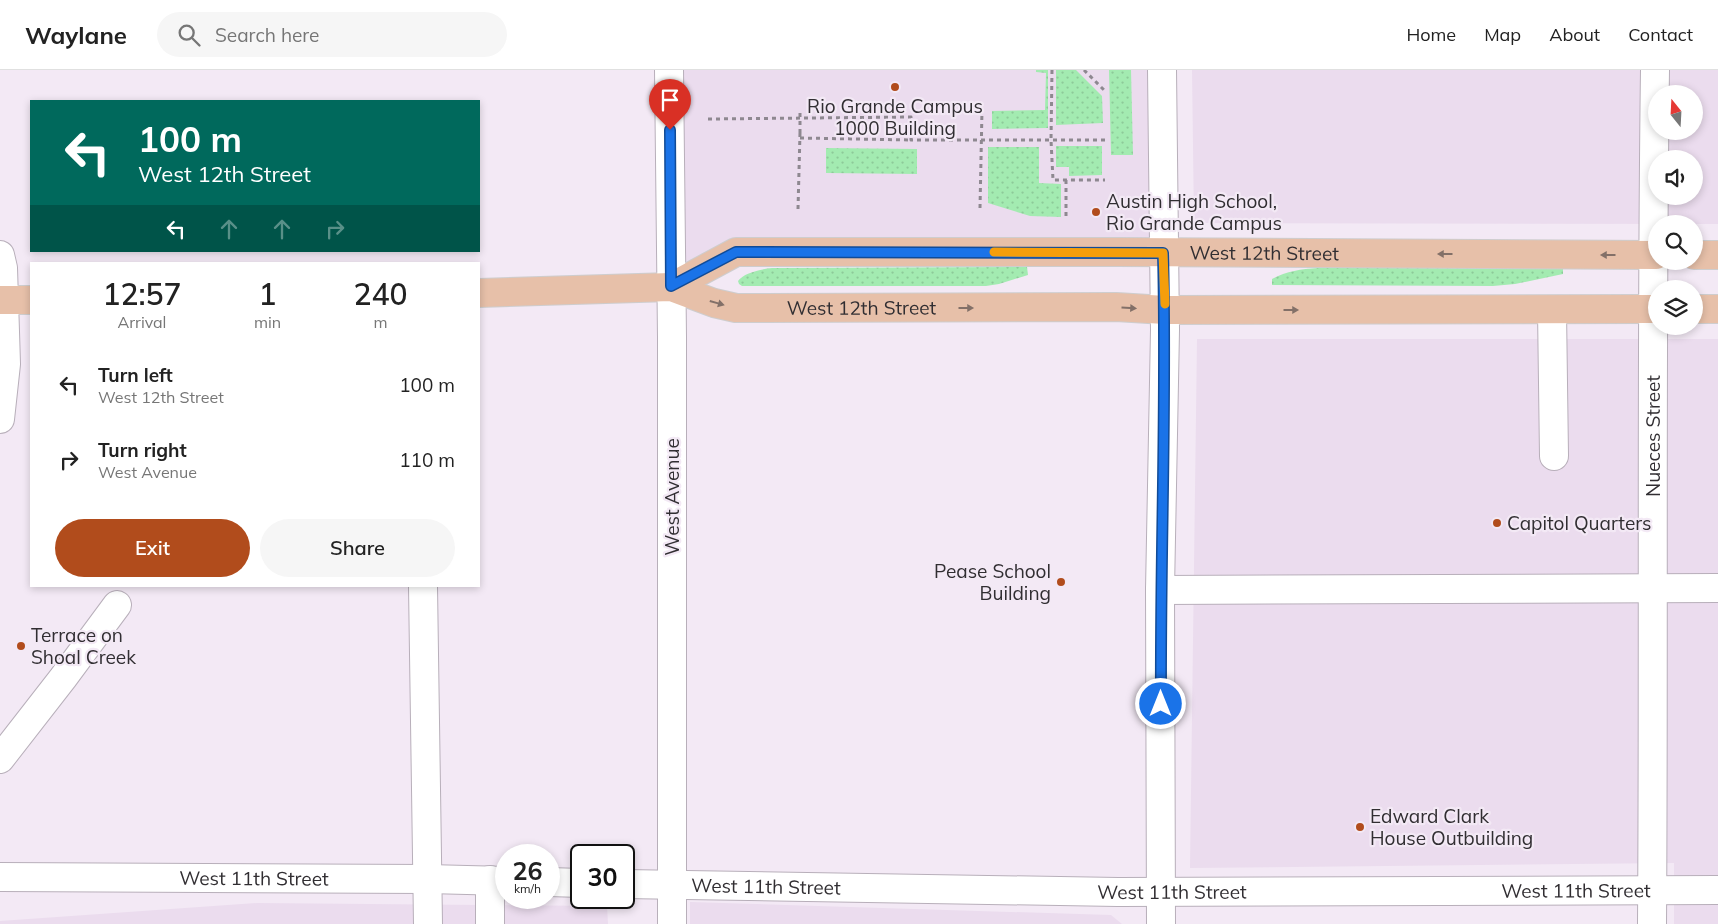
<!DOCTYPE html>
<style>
:root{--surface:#fff;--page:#f6f6f6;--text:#222;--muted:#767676;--line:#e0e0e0;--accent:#b14c1c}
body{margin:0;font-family:Mulish,sans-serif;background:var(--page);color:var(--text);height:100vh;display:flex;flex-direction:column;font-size:19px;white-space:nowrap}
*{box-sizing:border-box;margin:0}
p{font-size:16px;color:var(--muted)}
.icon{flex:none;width:28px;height:28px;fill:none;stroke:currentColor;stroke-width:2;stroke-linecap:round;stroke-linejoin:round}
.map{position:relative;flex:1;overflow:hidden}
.details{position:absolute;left:30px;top:192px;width:450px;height:325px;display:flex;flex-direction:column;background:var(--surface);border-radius:0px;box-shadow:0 2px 8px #0003}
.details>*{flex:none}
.guide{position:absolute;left:30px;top:30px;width:450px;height:152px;border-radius:0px;box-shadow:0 2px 8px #0003;background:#00695c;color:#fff;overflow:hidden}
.needle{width:32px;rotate:342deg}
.controls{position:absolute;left:1648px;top:15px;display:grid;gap:10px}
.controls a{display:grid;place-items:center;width:55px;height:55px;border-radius:50%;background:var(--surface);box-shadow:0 2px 8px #0003;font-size:25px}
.speed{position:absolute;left:495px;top:774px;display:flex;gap:10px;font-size:25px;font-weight:700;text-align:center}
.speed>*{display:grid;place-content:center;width:65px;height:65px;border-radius:50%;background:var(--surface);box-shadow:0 2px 8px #0003;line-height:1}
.speed small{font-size:12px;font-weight:400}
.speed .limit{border:2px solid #111;border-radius:8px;background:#fff;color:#111}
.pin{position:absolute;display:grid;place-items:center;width:42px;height:42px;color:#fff;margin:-51px -21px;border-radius:50% 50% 50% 0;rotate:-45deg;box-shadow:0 0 5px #0007}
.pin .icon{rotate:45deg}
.me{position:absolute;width:55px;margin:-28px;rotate:0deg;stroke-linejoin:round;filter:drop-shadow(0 0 4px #0008)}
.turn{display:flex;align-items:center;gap:18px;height:105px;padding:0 25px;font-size:22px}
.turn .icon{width:65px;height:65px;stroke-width:2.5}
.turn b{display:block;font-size:35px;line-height:42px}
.lanes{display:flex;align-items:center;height:48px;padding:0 25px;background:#0003;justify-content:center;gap:25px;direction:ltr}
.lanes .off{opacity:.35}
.eta{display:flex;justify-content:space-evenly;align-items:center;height:85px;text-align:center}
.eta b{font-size:30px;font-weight:600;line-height:35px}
.primary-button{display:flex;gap:10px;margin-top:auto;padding:10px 25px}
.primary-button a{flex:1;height:58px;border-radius:30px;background:var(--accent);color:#fff;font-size:20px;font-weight:600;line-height:58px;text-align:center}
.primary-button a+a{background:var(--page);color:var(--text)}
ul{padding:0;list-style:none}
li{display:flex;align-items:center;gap:15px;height:75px;padding:0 25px}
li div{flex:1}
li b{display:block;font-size:19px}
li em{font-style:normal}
header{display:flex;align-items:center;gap:30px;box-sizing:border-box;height:70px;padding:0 25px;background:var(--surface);border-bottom:1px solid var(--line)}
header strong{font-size:24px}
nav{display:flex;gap:28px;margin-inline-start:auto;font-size:18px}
.search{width:350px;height:45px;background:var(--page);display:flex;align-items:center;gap:12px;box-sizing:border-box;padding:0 18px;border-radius:28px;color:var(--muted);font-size:19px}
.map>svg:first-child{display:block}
.built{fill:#ebdcee;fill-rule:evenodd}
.grass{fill:url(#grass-dots)}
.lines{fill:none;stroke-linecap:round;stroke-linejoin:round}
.minor-casing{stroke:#b8afba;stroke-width:30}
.major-casing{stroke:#cecdce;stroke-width:30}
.path{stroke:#8e8890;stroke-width:3;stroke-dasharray:4 4;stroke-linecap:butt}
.minor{stroke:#fff;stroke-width:28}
.major{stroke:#e7c0a9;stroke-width:28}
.path-bridge{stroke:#8e8890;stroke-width:3;stroke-dasharray:4 4;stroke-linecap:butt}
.oneway{fill:#837068}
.route-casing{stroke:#114b97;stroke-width:12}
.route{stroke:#1a73e8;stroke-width:9}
.slow{stroke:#f59e0b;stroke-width:9}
.poi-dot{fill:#b14c1c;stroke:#f3e9f5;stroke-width:2}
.labels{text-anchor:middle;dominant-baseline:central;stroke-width:4.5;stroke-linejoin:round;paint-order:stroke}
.poi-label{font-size:19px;fill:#312e32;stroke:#f3e9f5;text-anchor:start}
.street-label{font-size:19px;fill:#312e32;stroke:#f3e9f5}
</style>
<header>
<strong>Waylane</strong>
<div class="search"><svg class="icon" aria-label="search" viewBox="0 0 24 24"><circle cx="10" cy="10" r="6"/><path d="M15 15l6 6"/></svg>Search here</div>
<nav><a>Home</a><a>Map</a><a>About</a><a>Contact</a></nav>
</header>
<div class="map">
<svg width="1718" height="854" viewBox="0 0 1718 854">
<defs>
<pattern id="grass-dots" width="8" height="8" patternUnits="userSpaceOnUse" patternTransform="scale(1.25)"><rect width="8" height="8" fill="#a3ebb1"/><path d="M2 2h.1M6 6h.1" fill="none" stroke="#8dca99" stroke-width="1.8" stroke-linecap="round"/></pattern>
</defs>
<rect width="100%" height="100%" fill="#f3e9f5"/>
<!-- built -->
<path class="built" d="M669,0h493l1,183 -427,-1 -65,35z
M1192,0h526v154l-524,-1zM1656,24h38v37h-38zM1656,89h38v37h-38z
M1197,269h521v585h-44v-61l-484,5z
M690,832l421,13 11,9h-432z
M257,833l350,3 1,18h-608v-3z"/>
<!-- grass -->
<path class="grass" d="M1036,0h12v58l-56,1v-18l53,-1 1,-37 -10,-1z
M1056,0h20l26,26 1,27 -47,2z
M1109,0h22l2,85h-22z
M1056,76h46v29l-33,1v-9h-13z
M988,77h51v36l22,1v33l-31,-1 -42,-13z
M826,78l91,1v25l-91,-1z
M1027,197l1,8 -29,9 -13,2h-244l-3,-2 -1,-3c5,-8 24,-12 34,-13z
M1318,198h245v6l-48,10 -22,2 -221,-1v-6c15,-8 29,-10 46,-11z"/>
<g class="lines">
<defs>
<g id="minor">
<path d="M669,0l3,267v587"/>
<path d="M0,185l3,13 3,96 -6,55"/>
<path d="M1552,240l2,146"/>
<path d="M423,516l5,338"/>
<path d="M1160,520l558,-2"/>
<path d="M0,689l63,-81 54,-73"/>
<path id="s1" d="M0,807l428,2 78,2"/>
<path d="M490,810v44"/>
<path d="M549,812l32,1"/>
<path id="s2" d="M624,814l494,8 600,-2"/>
<path d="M1161,854l-1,-334 5,-260 -3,-260"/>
<path id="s3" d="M1652,854c2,-285 -1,-569 3,-854"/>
</g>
<g id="major">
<path d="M1694,185h24"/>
<path id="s4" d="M671,217l65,-35h380l540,3"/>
<path id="s5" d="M479,223l192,-6 43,16 22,5 380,-1 49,3 491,-1"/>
<path d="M0,230h31"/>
<path d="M1694,239h24"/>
</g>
</defs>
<!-- minor casing -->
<use href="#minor" class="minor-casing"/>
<!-- major casing -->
<use href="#major" class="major-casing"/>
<!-- path -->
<path class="path" d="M1052,0l-1,70 2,40h52
M1084,0l21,21
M708,49l203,-2v23h194
M800,68l111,2
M1066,110v39
M980,138l2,-98
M798,139l2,-76"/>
<!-- minor -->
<use href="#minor" class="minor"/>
<!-- major -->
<use href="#major" class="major"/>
<!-- path-bridge -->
<path class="path-bridge" d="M800,63v-21"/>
</g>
<!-- one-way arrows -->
<defs><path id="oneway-solid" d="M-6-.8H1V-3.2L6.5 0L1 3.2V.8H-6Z" transform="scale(1.25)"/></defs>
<g class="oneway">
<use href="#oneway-solid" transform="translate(1445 184) rotate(-180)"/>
<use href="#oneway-solid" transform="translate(1608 185) rotate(-180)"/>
<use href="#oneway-solid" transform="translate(717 233) rotate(16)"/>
<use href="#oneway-solid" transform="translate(966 238)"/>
<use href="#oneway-solid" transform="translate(1129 238) rotate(3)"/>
<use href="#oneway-solid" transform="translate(1291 240)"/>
</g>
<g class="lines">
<defs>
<path id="route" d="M670,60l1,156 65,-34 427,1c4,150 -3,301 -2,451"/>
</defs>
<!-- route casing -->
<use href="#route" class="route-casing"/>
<!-- route -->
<use href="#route" class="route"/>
<!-- slow -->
<path class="slow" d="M994,182l169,1 2,51"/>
</g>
<!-- markers -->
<g class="poi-dot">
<circle cx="895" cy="17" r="5"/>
<circle cx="1096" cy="142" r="5"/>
<circle cx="1497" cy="453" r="5"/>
<circle cx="1061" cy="512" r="5"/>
<circle cx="21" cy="576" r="5"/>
<circle cx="1360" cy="757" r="5"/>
</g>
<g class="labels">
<!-- poi labels -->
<g class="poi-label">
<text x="895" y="36" text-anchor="middle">Rio Grande Campus<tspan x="895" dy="22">1000 Building</tspan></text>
<text x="1106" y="131">Austin High School,<tspan x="1106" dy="22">Rio Grande Campus</tspan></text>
<text x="1507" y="453">Capitol Quarters</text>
<text x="1051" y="501" text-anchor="end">Pease School<tspan x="1051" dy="22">Building</tspan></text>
<text x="31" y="565">Terrace on<tspan x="31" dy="22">Shoal Creek</tspan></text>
<text x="1370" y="746">Edward Clark<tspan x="1370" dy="22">House Outbuilding</tspan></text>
</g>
<!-- street labels -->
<g class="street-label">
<text stroke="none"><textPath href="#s4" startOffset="602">West 12th Street</textPath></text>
<text stroke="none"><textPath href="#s5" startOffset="386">West 12th Street</textPath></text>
<text stroke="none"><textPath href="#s3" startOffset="488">Nueces Street</textPath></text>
<text transform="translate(672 427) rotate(-90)">West Avenue</text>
<text stroke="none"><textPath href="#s1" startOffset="254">West 11th Street</textPath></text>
<text stroke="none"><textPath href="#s2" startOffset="142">West 11th Street</textPath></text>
<text stroke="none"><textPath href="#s2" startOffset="952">West 11th Street</textPath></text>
<text stroke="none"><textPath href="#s2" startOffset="548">West 11th Street</textPath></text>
</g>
</g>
</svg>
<div class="controls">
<a><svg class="needle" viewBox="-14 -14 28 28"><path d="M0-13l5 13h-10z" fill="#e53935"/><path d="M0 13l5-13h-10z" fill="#767676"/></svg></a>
<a><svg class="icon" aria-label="sound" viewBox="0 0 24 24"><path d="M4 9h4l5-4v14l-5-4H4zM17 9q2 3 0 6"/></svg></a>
<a><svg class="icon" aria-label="search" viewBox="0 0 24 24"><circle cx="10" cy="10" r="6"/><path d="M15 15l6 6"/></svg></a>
<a><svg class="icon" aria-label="layers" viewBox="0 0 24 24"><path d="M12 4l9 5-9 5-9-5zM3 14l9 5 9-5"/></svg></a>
</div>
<div class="speed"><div>26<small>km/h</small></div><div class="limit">30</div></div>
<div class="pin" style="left:670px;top:60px;background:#d93025"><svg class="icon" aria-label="arrive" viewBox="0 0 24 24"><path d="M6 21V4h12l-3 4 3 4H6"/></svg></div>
<svg class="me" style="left:1161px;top:634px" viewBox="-20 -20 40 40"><circle r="17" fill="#1a73e8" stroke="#fff" stroke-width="3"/><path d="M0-11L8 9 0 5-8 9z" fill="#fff"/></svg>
<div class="guide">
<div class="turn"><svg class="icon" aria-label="left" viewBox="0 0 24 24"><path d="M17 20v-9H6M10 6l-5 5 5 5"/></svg><div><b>100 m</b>West 12th Street</div></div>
<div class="lanes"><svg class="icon" aria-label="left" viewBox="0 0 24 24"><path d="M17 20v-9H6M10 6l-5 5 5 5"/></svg><svg class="icon off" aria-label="ahead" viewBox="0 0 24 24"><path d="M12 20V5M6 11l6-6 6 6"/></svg><svg class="icon off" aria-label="ahead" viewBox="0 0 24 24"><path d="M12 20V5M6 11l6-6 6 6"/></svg><svg class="icon off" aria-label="right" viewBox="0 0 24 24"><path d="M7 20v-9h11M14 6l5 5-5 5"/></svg></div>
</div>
<section class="details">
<div class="eta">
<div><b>12:57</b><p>Arrival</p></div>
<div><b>1</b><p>min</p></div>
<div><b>240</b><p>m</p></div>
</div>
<ul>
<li><svg class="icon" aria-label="left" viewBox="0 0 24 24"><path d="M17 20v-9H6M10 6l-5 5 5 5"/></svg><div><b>Turn left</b><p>West 12th Street</p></div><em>100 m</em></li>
<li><svg class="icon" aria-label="right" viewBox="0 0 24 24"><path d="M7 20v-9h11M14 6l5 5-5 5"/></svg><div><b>Turn right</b><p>West Avenue</p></div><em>110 m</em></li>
</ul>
<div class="primary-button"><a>Exit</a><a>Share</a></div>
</section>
</div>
